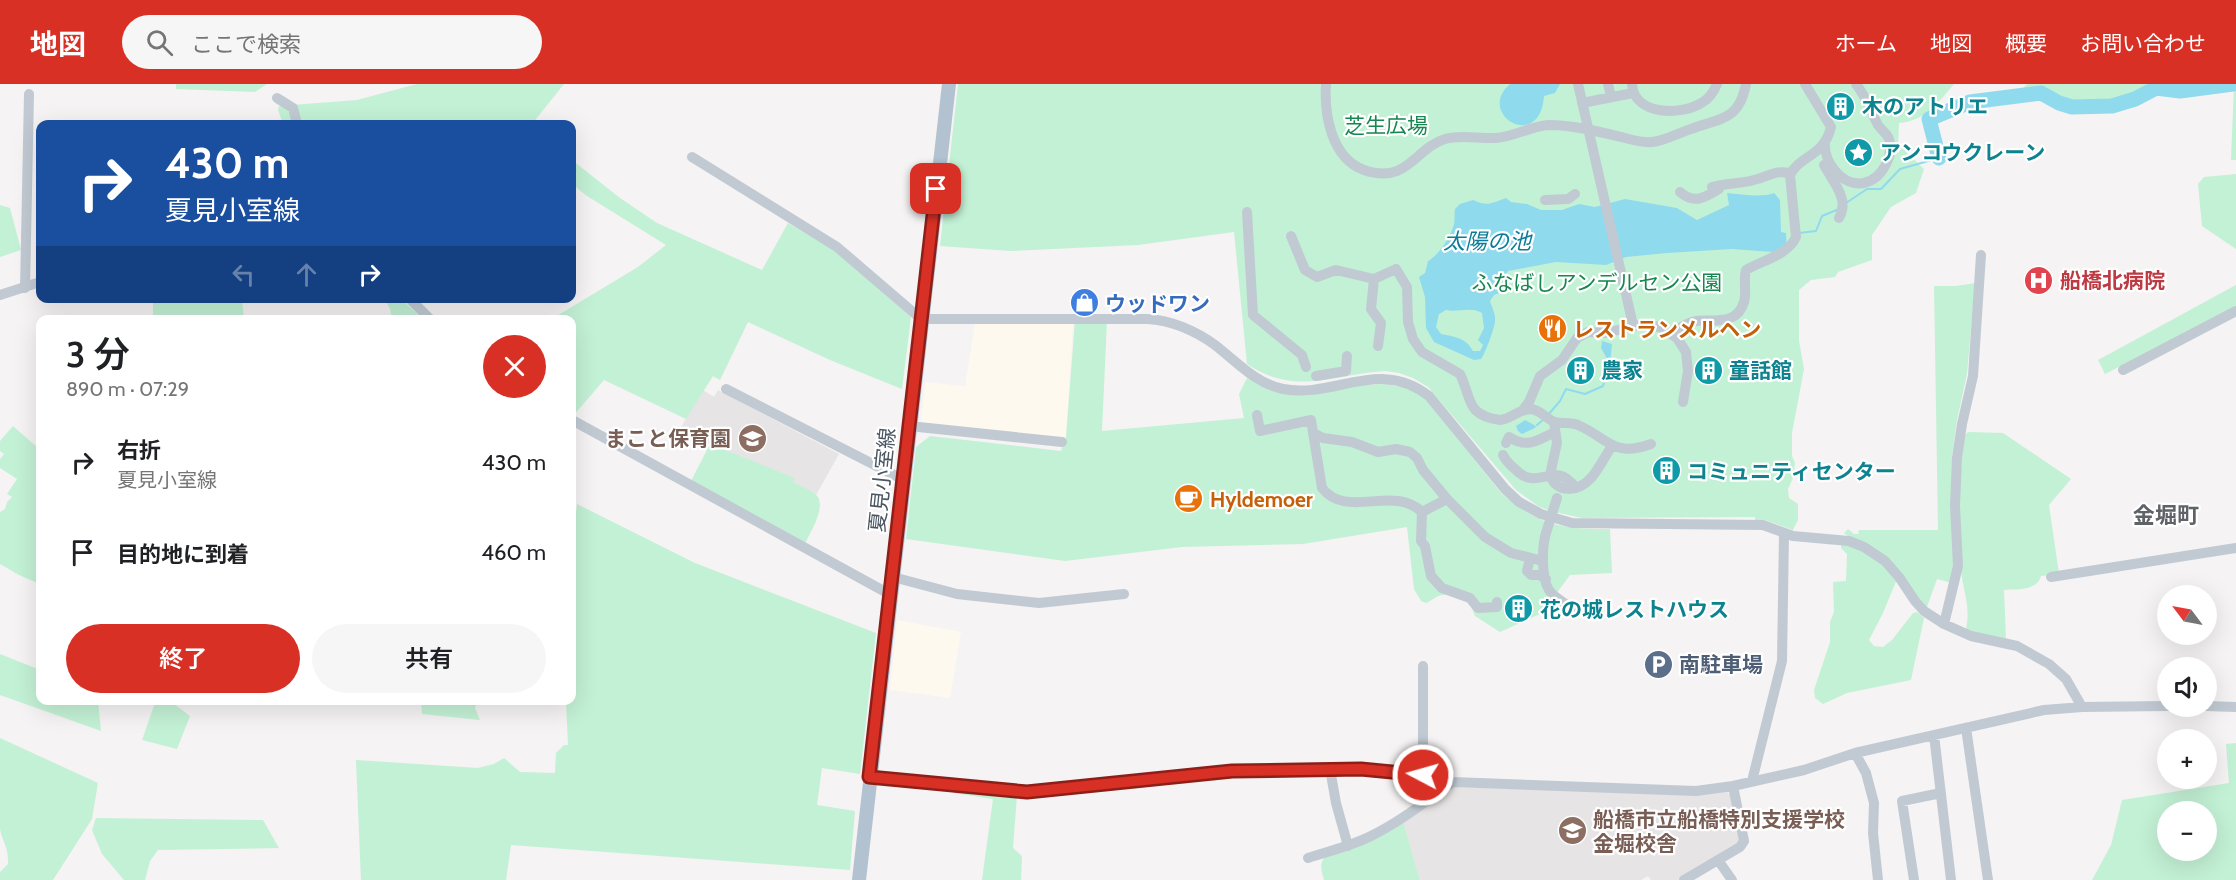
<!DOCTYPE html>
<html lang="ja">
<meta charset="utf-8">
<style>
:root{--surface:#fff;--page:#f6f6f6;--text:#202124;--muted:#757577;--accent:#d93025}
body{margin:0;font-family:Cabin,"Noto Sans JP",sans-serif;background:var(--page);color:var(--text);height:100vh;display:flex;flex-direction:column;font-size:22px;white-space:nowrap}
*{box-sizing:border-box;margin:0}
p{font-size:20px;color:var(--muted)}
.icon{flex:none;width:33px;height:33px;fill:none;stroke:currentColor;stroke-width:2;stroke-linecap:round;stroke-linejoin:round}
.map{position:relative;flex:1;overflow:hidden}
.drawer{position:absolute;left:36px;top:231px;width:540px;height:390px;display:flex;flex-direction:column;background:var(--surface);border-radius:12px;box-shadow:0 6px 24px #0002}
.drawer>*{flex:none}
.top-card{position:absolute;left:36px;top:36px;width:540px;height:183px;border-radius:12px;box-shadow:0 6px 24px #0002;background:#1a4fa0;color:#fff;overflow:hidden}
.needle{width:39px;rotate:302deg}
.fabs{position:absolute;left:2157px;top:501px;display:grid;gap:12px}
.fabs a{display:grid;place-items:center;width:60px;height:60px;border-radius:50%;background:var(--surface);box-shadow:0 6px 24px #0002;font-size:30px}
.pin{position:absolute;display:grid;place-items:center;width:51px;height:51px;color:#fff;margin:-26px;border-radius:12px;box-shadow:0 3px 9px #0006}
.me{position:absolute;width:66px;margin:-33px;rotate:276deg;stroke-linejoin:round;filter:drop-shadow(0 0 4px #0008)}
.turn{display:flex;align-items:center;gap:21px;height:126px;padding:0 30px;font-size:27px}
.turn .icon{width:78px;height:78px;stroke-width:2.5}
.turn b{display:block;font-size:42px;line-height:51px}
.lanes{display:flex;align-items:center;height:57px;padding:0 30px;background:#0003;justify-content:center;gap:30px;direction:ltr}
.lanes .off{opacity:.35}
.round{display:grid;place-items:center;flex:none;width:63px;height:63px;border-radius:32px;background:var(--page)}
.overview{display:flex;align-items:center;justify-content:space-between;height:102px;padding:0 30px}
h1{font-size:36px;font-weight:600;line-height:45px}
.primary-button{display:flex;gap:12px;margin-top:auto;padding:12px 30px}
.primary-button a{flex:1;height:69px;border-radius:36px;background:var(--accent);color:#fff;font-size:24px;font-weight:600;line-height:69px;text-align:center}
.primary-button a+a{background:var(--page);color:var(--text)}
ul{padding:0;list-style:none}
li{display:flex;align-items:center;gap:18px;height:90px;padding:0 30px}
li div{flex:1}
li b{display:block;font-size:22px}
li em{font-style:normal}
header{display:flex;align-items:center;gap:36px;box-sizing:border-box;height:84px;padding:0 30px;background:var(--accent);color:#fff}
header strong{font-size:28px}
nav{display:flex;gap:33px;margin-inline-start:auto;font-size:21px}
.search{width:420px;height:54px;background:var(--page);display:flex;align-items:center;gap:15px;box-sizing:border-box;padding:0 21px;border-radius:33px;color:var(--muted);font-size:22px}
.map>svg:first-child{display:block}
.commercial{fill:#fdf9ef}
.education{fill:#e6e4e5}
.green{fill:#c3f1d5;fill-rule:evenodd}
.water{fill:#90daee;fill-rule:evenodd}
.lines{fill:none;stroke-linecap:round;stroke-linejoin:round}
.stream{stroke:#90daee;stroke-width:2}
.river{stroke:#90daee;stroke-width:15}
.minor{stroke:#c1cad2;stroke-width:10}
.major{stroke:#b3c2d1;stroke-width:14}
.minor-bridge{stroke:#c1cad2;stroke-width:10}
.route-casing{stroke:#8d1f18;stroke-width:15}
.route{stroke:#d93025;stroke-width:10}
.labels{text-anchor:middle;dominant-baseline:central;stroke-width:4.5;stroke-linejoin:round;paint-order:stroke}
.culture-label{font-size:21px;font-weight:bold;fill:#0d838f;stroke:#fff;text-anchor:start}
.park-label{font-size:21px;fill:#17864f;stroke:#fff}
.health-label{font-size:21px;font-weight:bold;fill:#be3a42;stroke:#fff;text-anchor:start}
.shop-label{font-size:21px;font-weight:bold;fill:#366cbe;stroke:#fff;text-anchor:start}
.food-label{font-size:21px;font-weight:bold;fill:#c56008;stroke:#fff;text-anchor:start}
.education-label{font-size:21px;font-weight:bold;fill:#785e54;stroke:#fff;text-anchor:end}
.street-label{font-size:21px;fill:#4a5661;stroke:#fff}
.service-label{font-size:21px;font-weight:bold;fill:#4e5e75;stroke:#fff;text-anchor:start}
.water-label{font-size:22px;font-style:italic;fill:#0c7c9b;stroke:#fff}
.neighbourhood-label{font-size:22px;font-weight:bold;fill:#5f6368;stroke:#fff}
</style>
<header>
<strong>地図</strong>
<div class="search"><svg class="icon" aria-label="search" viewBox="0 0 24 24"><circle cx="10" cy="10" r="6"/><path d="M15 15l6 6"/></svg>ここで検索</div>
<nav><a>ホーム</a><a>地図</a><a>概要</a><a>お問い合わせ</a></nav>
</header>
<div class="map">
<svg width="2236" height="796" viewBox="0 0 2236 796">
<rect width="100%" height="100%" fill="#f5f3f3"/>
<!-- commercial -->
<path class="commercial" d="M975,239h98l-7,114 -9,2 -136,-17 4,-40 40,4z
M897,536l64,12 -11,66 -60,-8z"/>
<!-- education -->
<path class="education" d="M703,306l11,7 4,-7 121,64 -23,41 -23,-13 1,-4 -116,-46z
M1454,703l219,7 54,-2 4,3 9,46 -3,5 -59,34h-27l-3,-4 -7,4h-221l-17,-59z"/>
<!-- green -->
<path class="green" d="M176,0h91l-12,8 -79,-3z
M417,0h147l-32,40h-249l-5,-14 1,-4 78,-6z
M958,0h996c-16,19 -29,37 -55,39l-1,30 4,-5 22,21 -8,24 -25,14 -19,28v25l-34,12 -3,5 -24,3 -12,10v51l5,28 -12,64v23l3,7 -2,15 -5,11 1,9 9,6v16l-5,10 -28,-10h-10v-3l-173,1 -32,-7 -12,-5 -22,-16 -88,-103 -15,-9 -14,-5 -14,-2c-53,3 -89,26 -138,-7l-13,-132 -96,13 -127,6 -71,-5z
M2027,0h182l-21,4 -35,-2 -19,11 -23,6 -39,1 -33,-14 -16,2 -1,-3z
M2234,2h2v74h-5z
M572,76l48,38 37,25 105,47 26,-47 46,27 77,67 -9,72 -72,-29 -82,-38 -28,58 -7,-4 -27,43 -82,-39 -31,36 -1,-1v-95h-22l88,-53 28,-22 -79,-49 -15,-12z
M2236,90v75l-34,-23 -4,-42 6,-7z
M0,121l10,3 11,42 -21,7z
M1975,199l-8,91 -10,46 -5,37 3,108 -3,18 -15,-4 -11,31 -25,-35 -57,-42 4,-4 6,5h4l1,-4h79l-4,-244h22z
M2236,201v22l-131,67 -7,-14z
M153,215h89l2,20h-91z
M385,215h16l22,20h-31l-2,-10z
M1075,236l32,1 -5,110 142,-13 -5,-24 8,-16 18,10 120,-4 23,4 18,11 75,94c38,33 62,36 109,36l2,44 -42,2 -28,38 -42,19 -25,-16c-5,-16 -18,-25 -36,-20 -4,1 -8,5 -13,7l-5,-2 -7,-12 -7,-62 -104,17 -121,3 -117,14 -159,-22 10,-92 14,-11 131,15 5,-14z
M13,342l24,21 3,-2v139l-21,-9 -19,-11v-52l5,-3 2,-7 5,-5 -5,-3 10,-15 -17,-11v-9l4,-5 -4,-3v-10z
M1968,348l35,1 68,46 -22,26 10,69 -18,2c-4,15 -24,13 -37,14l2,50 -34,-7 -6,-4c5,-23 -3,-37 -5,-59 -5,-45 -1,-90 3,-134z
M710,360l85,34 -2,4c7,4 21,9 25,15 7,13 -8,35 -13,47l-114,-63z
M577,420l118,59 181,70 -16,141 -38,-6 -5,37 38,6 -5,59 -339,-25 -5,35h-145l-5,-120 122,8 16,-4 10,-6 16,14 35,1 1,-20 8,-8h4l-2,-43 -40,-1 46,-1v-148z
M1841,460c20,0 44,21 56,35l-14,34 -14,27 5,6 9,1 9,-7 21,-27 4,-1 7,6 -13,62 -64,13 -24,11 -8,-6 -1,-8 16,-48v-20l4,-10 -1,-30 13,-1 1,-27 -6,-6z
M0,570l40,16v30l58,1 3,30 -101,-36z
M156,616l14,1 20,15 -13,33 -35,-9z
M421,617h57l-3,7 5,12 -58,-6z
M0,654l98,45 -6,36 -39,61h-53v-8l8,-8c1,-18 -7,-24 -8,-36 0,-30 0,-60 0,-90z
M2236,659v137h-144l19,-35 11,-45 107,-17 -3,-39zM2168,728h38v38h-38z
M955,704l62,7 -4,53 9,8 -1,24h-39l11,-81 -40,-6z
M96,734l167,2 16,28 -121,2 -8,11 -5,19h-21l-22,-26 -10,-24z
M1403,737l17,59h-96c-2,-8 -5,-15 0,-22z"/>
<!-- water -->
<path class="water" d="M1510,0h50l-5,9 -11,3c-4,57 -69,18 -34,-12z
M1727,109c14,1 34,5 47,0l6,7 1,32 5,1 1,20 -55,-4 -65,4 -41,4 -20,8 -50,-3 -48,9 -10,14 1,8 -5,2 -4,6c2,7 6,13 5,20 0,6 -10,33 -14,38l-7,1 -40,-18 -8,-14 -1,-31 -6,-20 6,-4 3,-12c11,-6 23,-25 26,-37 1,-4 0,-10 1,-15l5,-5 13,-4c16,7 18,3 33,-2l5,4 16,2 14,6h21l17,-6 16,3 30,-8 52,9 20,12 32,-15zM1446,226c11,3 25,-4 36,3l2,15 -6,12 5,5 -3,6h-7c-7,-13 -17,-14 -32,-17l-5,-7 3,-13z
M1602,257l10,3 -2,20 -9,-16z
M1525,336l11,6 -1,2 -13,6 -4,-3 -2,-5z"/>
<g class="lines">
<!-- stream -->
<path class="stream" d="M1846,119l21,-14h14l19,-20 39,-11
M1799,149l17,-2 6,-15 17,-7
M1548,331l12,-14 6,-12 19,5 18,-8 7,-22
M1537,341l7,-6"/>
<!-- river -->
<path class="river" d="M1939,74l-10,-39 41,-17 71,-9 18,10 13,4 40,-1 23,-7 21,-11 24,3 53,-7"/>
<!-- minor -->
<path class="minor" d="M1326,0c-2,30 5,74 38,86 44,15 51,-22 81,-31 17,-5 34,0 51,-1 18,-1 34,-12 53,-13 25,0 51,7 76,13 8,2 18,5 27,4 13,-1 26,-9 39,-13 29,-11 48,-8 55,-45
M1578,0l55,241
M1608,0l3,13
M1632,0c2,32 50,32 71,18 7,-4 11,-11 14,-18
M277,14l16,10 4,16
M1582,19l51,-10
M1825,57c-2,20 16,46 39,42 18,-4 30,-27 25,-44 -2,-6 -8,-9 -11,-14 -9,-17 -10,-25 -22,-41
M692,73l145,90 84,72h226c24,1 49,12 68,26 22,17 40,38 68,44 51,10 96,-32 146,7l76,93 14,13 22,12 31,9 191,2 30,11 56,5 15,6 21,14 14,16 16,24 9,10 20,13 27,12 46,10 32,18 17,15 16,28
M1824,81c9,17 26,34 15,53
M1712,103c14,-4 28,-3 42,-7 17,-4 18,-10 37,-7
M1680,108c15,13 25,5 39,-3
M1545,116l23,-1 7,-5
M1247,128l6,103 49,40 4,12
M1291,152l14,34 12,7 19,-7 38,9
M25,204l4,-194
M0,211l40,-13
M409,214l22,22
M1671,250c8,-5 16,-12 25,-13 17,-2 41,5 48,-19 3,-10 -1,-22 2,-32 17,-10 42,-15 50,-33l-6,-62c10,-20 34,-18 41,-48l-26,-43
M1378,262l3,-23 -10,-14 3,-30 22,-10 11,18 1,35 5,17 9,13 38,22c12,24 5,41 40,46 11,-1 19,-11 31,-11 10,1 15,10 24,13 8,2 15,0 23,3 30,13 35,33 73,19
M2123,286l113,-59
M1316,292l30,-5 1,-15
M726,305l178,91
M1522,327l7,-9 11,-26 22,-16 15,-22 11,-6 17,1 39,-9 15,3 12,7 6,4 9,14 2,19 -5,31
M1257,331l3,16 51,-11 11,68c25,32 71,-4 100,24l-1,29 4,5 6,30 11,12 28,10 8,10 19,-1v-5
M572,336l319,175
M1554,338l3,21 -7,32c7,19 28,17 41,3 8,-9 14,-22 21,-32
M909,342l153,16
M1313,349l10,5 29,4 26,10 18,-3 14,3 7,6 6,12 24,29 38,38 26,16 32,8
M1506,359l3,-6c19,12 28,3 46,-5
M1503,371c3,6 7,10 12,14 24,25 38,-12 61,19
M1422,428l25,-13
M1546,449c-4,13 -5,45 3,57 4,7 15,12 22,18
M1530,474l-3,13 4,4h8l7,4
M893,493l64,17 82,9 85,-9
M2051,493l185,-29
M1944,540l14,-58 -3,-60 2,-48 5,-34 11,-48 8,-121
M2206,622l30,1
M1966,644l22,152
M1934,651l17,145
M1855,669l11,20 8,30 -1,30 5,47
M1330,685l6,34 12,43
M1423,691v-109
M869,693l158,15 205,-21 129,-2 62,6 30,7 243,9 37,-5 71,-16 51,-17 189,-43 38,-3 86,-1
M1752,697l30,-120 2,-128
M1308,774c21,-7 43,-12 63,-22 29,-14 55,-35 82,-54
M1718,776l14,20
M1684,796l56,-33 4,-6 -11,-55
M1914,796l-12,-79 39,-8"/>
<!-- major -->
<path class="major" d="M859,796l90,-796"/>
<!-- minor-bridge -->
<path class="minor-bridge" d="M1546,449l11,-35"/>
</g>
<g class="lines">
<defs>
<path id="route" d="M936,105l-67,588 158,15 205,-21 129,-2 62,6"/>
</defs>
<!-- route casing -->
<use href="#route" class="route-casing"/>
<!-- route -->
<use href="#route" class="route"/>
</g>
<!-- icons -->
<defs>
<symbol id="building-disc" viewBox="-11 -11 22 22"><circle r="9.5" fill="#0f9aa8" stroke="#fff"/><path d="M-4-6H4V6H1V3H-1V6H-4ZM-2.5-4.3h1.7v1.8h-1.7ZM.8-4.3h1.7v1.8H.8ZM-2.5-1h1.7V.8h-1.7ZM.8-1h1.7V.8H.8Z" fill="#fff"/></symbol>
<symbol id="sight-disc" viewBox="-11 -11 22 22"><circle r="9.5" fill="#0f9aa8" stroke="#fff"/><path d="M0-6L1.8-2.2L6-1.7L2.9 1.2L3.7 5.4L0 3.3L-3.7 5.4L-2.9 1.2L-6-1.7L-1.8-2.2Z" fill="#fff"/></symbol>
<symbol id="hospital-disc" viewBox="-11 -11 22 22"><circle r="9.5" fill="#e0444e" stroke="#fff"/><path d="M-5-5h3v3.5h4V-5h3V5h-3V1.5h-4V5h-3Z" fill="#fff"/></symbol>
<symbol id="shop-disc" viewBox="-11 -11 22 22"><circle r="9.5" fill="#3f7fe0" stroke="#fff"/><path d="M-5-2.5h2.3a2.7 3.5 0 0 1 5.4 0H5L5.5 6h-11ZM-1.5-2.5h3a1.5 2.3 0 0 0-3 0Z" fill="#fff"/></symbol>
<symbol id="restaurant-disc" viewBox="-11 -11 22 22"><circle r="9.5" fill="#e8710a" stroke="#fff"/><path d="M-5-6h1v4h1v-4h1v4h1v-4h1v5L-1.5 .5V6h-2V.5L-5-1ZM5-6V6H3V1.5H1.5Q1.5-4 5-6Z" fill="#fff"/></symbol>
<symbol id="school-disc" viewBox="-11 -11 22 22"><circle r="9.5" fill="#8d6e63" stroke="#fff"/><path d="M0-5L7-2L0 1L-7-2ZM-4 1L0 2.5L4 1V4Q0 6-4 4Z" fill="#fff"/></symbol>
<symbol id="cafe-disc" viewBox="-11 -11 22 22"><circle r="9.5" fill="#e8710a" stroke="#fff"/><path d="M-5.5-4.5H6V0H3Q3 3.5 0 3.5H-2.5Q-5.5 3.5-5.5 0ZM3-3.2v2h1.7v-2ZM-6 4.5H4V6H-6Z" fill="#fff"/></symbol>
<symbol id="parking-disc" viewBox="-11 -11 22 22"><circle r="9.5" fill="#5c6f8a" stroke="#fff"/><path d="M-3.5-5.5H1a3.5 3.5 0 0 1 0 7H-1V5.5H-3.5ZM-1-3.4V-.6H.8a1.4 1.4 0 0 0 0-2.8Z" fill="#fff"/></symbol>
</defs>
<g fill-rule="evenodd">
<use href="#building-disc" x="1824" y="6" width="33" height="33"/>
<use href="#sight-disc" x="1842" y="52" width="33" height="33"/>
<use href="#hospital-disc" x="2022" y="180" width="33" height="33"/>
<use href="#shop-disc" x="1068" y="202" width="33" height="33"/>
<use href="#restaurant-disc" x="1536" y="228" width="33" height="33"/>
<use href="#building-disc" x="1564" y="270" width="33" height="33"/>
<use href="#building-disc" x="1692" y="270" width="33" height="33"/>
<use href="#school-disc" x="736" y="338" width="33" height="33"/>
<use href="#building-disc" x="1650" y="370" width="33" height="33"/>
<use href="#cafe-disc" x="1172" y="398" width="33" height="33"/>
<use href="#building-disc" x="1502" y="508" width="33" height="33"/>
<use href="#parking-disc" x="1642" y="564" width="33" height="33"/>
<use href="#school-disc" x="1556" y="730" width="33" height="33"/>
</g>
<g class="labels">
<!-- culture labels -->
<g class="culture-label">
<text x="1862" y="22">木のアトリエ</text>
<text x="1880" y="68">アンコウクレーン</text>
<text x="1601" y="286">農家</text>
<text x="1729" y="286">童話館</text>
<text x="1687" y="387">コミュニティセンター</text>
<text x="1540" y="525">花の城レストハウス</text>
</g>
<!-- park labels -->
<g class="park-label">
<text x="1386" y="41">芝生広場</text>
<text x="1597" y="198">ふなばしアンデルセン公園</text>
</g>
<!-- health labels -->
<g class="health-label">
<text x="2060" y="196">船橋北病院</text>
</g>
<!-- shop labels -->
<g class="shop-label">
<text x="1105" y="219">ウッドワン</text>
</g>
<!-- food labels -->
<g class="food-label">
<text x="1573" y="245">レストランメルヘン</text>
<text x="1210" y="415">Hyldemoer</text>
</g>
<!-- education labels -->
<g class="education-label">
<text x="731" y="354">まこと保育園</text>
<text x="1593" y="735" text-anchor="start">船橋市立船橋特別支援学校<tspan x="1593" dy="24">金堀校舎</tspan></text>
</g>
<!-- street labels -->
<g class="street-label">
<text transform="translate(882 396) rotate(-84)">夏見小室線</text>
</g>
<!-- service labels -->
<g class="service-label">
<text x="1679" y="580">南駐車場</text>
</g>
<!-- water labels -->
<g class="water-label">
<text x="1487" y="157">太陽の池</text>
</g>
<!-- neighbourhood labels -->
<g class="neighbourhood-label">
<text x="2166" y="431">金堀町</text>
</g>
</g>
</svg>
<div class="fabs">
<a><svg class="needle" viewBox="-14 -14 28 28"><path d="M0-13l5 13h-10z" fill="#e53935"/><path d="M0 13l5-13h-10z" fill="#757577"/></svg></a>
<a><svg class="icon" aria-label="sound" viewBox="0 0 24 24"><path d="M4 9h4l5-4v14l-5-4H4zM17 9q2 3 0 6"/></svg></a>
<a>+</a>
<a>−</a>
</div>
<div class="pin" style="left:936px;top:105px;background:#d93025"><svg class="icon" aria-label="arrive" viewBox="0 0 24 24"><path d="M6 21V4h12l-3 4 3 4H6"/></svg></div>
<svg class="me" style="left:1423px;top:691px" viewBox="-20 -20 40 40"><circle r="17" fill="#d93025" stroke="#fff" stroke-width="3"/><path d="M0-11L8 9 0 5-8 9z" fill="#fff"/></svg>
<div class="top-card">
<div class="turn"><svg class="icon" aria-label="right" viewBox="0 0 24 24"><path d="M7 20v-9h11M14 6l5 5-5 5"/></svg><div><b>430 m</b>夏見小室線</div></div>
<div class="lanes"><svg class="icon off" aria-label="left" viewBox="0 0 24 24"><path d="M17 20v-9H6M10 6l-5 5 5 5"/></svg><svg class="icon off" aria-label="ahead" viewBox="0 0 24 24"><path d="M12 20V5M6 11l6-6 6 6"/></svg><svg class="icon" aria-label="right" viewBox="0 0 24 24"><path d="M7 20v-9h11M14 6l5 5-5 5"/></svg></div>
</div>
<section class="drawer">
<div class="overview"><div><h1>3 分</h1><p>890 m · 07:29</p></div><a class="round" style="background:#d93025;color:#fff"><svg class="icon" aria-label="close" viewBox="0 0 24 24"><path d="M6 6l12 12M18 6L6 18"/></svg></a></div>
<ul>
<li><svg class="icon" aria-label="right" viewBox="0 0 24 24"><path d="M7 20v-9h11M14 6l5 5-5 5"/></svg><div><b>右折</b><p>夏見小室線</p></div><em>430 m</em></li>
<li><svg class="icon" aria-label="arrive" viewBox="0 0 24 24"><path d="M6 21V4h12l-3 4 3 4H6"/></svg><div><b>目的地に到着</b></div><em>460 m</em></li>
</ul>
<div class="primary-button"><a>終了</a><a>共有</a></div>
</section>
</div>
